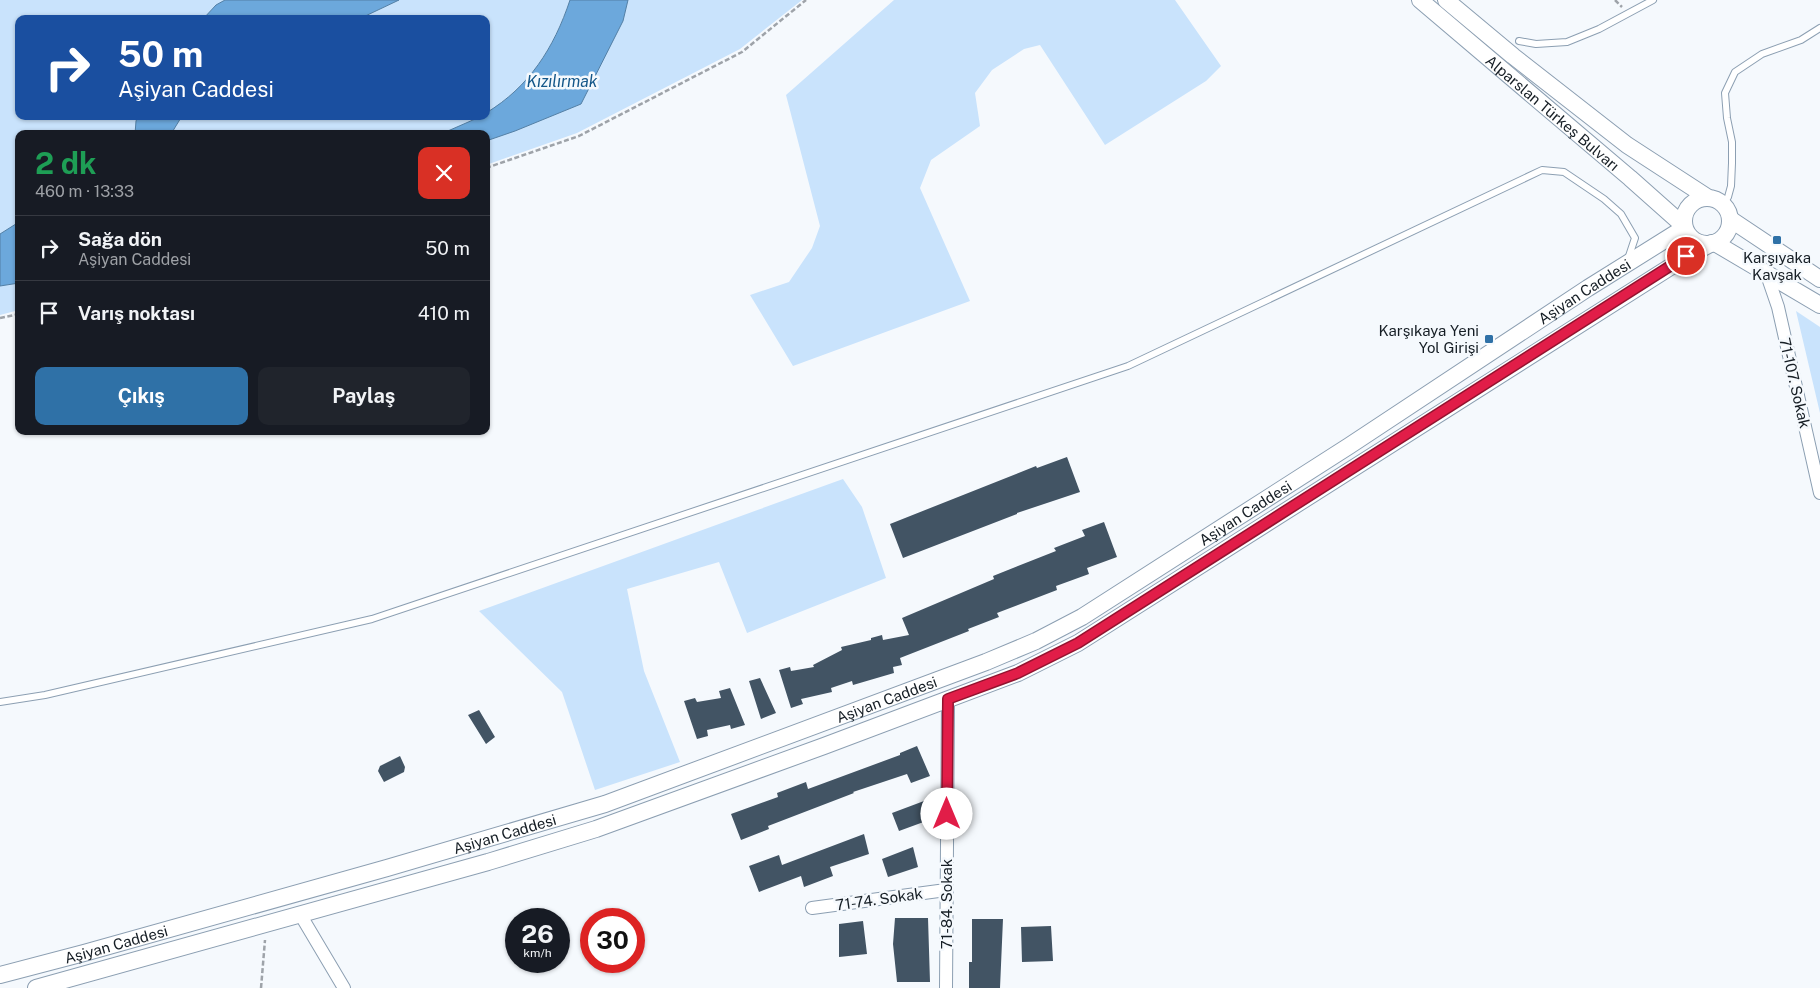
<!DOCTYPE html>
<html lang="tr">
<meta charset="utf-8">
<style>
:root{--surface:#171b24;--page:#20242c;--text:#f1f3f6;--muted:#9ea1a6;--line:#363941;--accent:#2f71a7}
body{margin:0;font-family:"Public Sans",sans-serif;background:var(--page);color:var(--text);height:100vh;display:flex;flex-direction:column;font-size:19px;white-space:nowrap}
*{box-sizing:border-box;margin:0}
p{font-size:16px;color:var(--muted)}
.icon{flex:none;width:28px;height:28px;fill:none;stroke:currentColor;stroke-width:2;stroke-linecap:round;stroke-linejoin:round}
.map{position:relative;flex:1;overflow:hidden}
.panel{position:absolute;left:15px;top:130px;width:475px;height:305px;display:flex;flex-direction:column;background:var(--surface);border-radius:10px;box-shadow:0 1px 4px #0004}
.panel>*{flex:none}
.top-card{position:absolute;left:15px;top:15px;width:475px;height:105px;border-radius:10px;box-shadow:0 1px 4px #0004;background:#1a4fa0;color:#fff;overflow:hidden}
.speed{position:absolute;left:505px;top:908px;display:flex;gap:10px;font-size:25px;font-weight:700;text-align:center}
.speed>*{display:grid;place-content:center;width:65px;height:65px;border-radius:50%;background:var(--surface);box-shadow:0 1px 4px #0004;line-height:1}
.speed small{font-size:12px;font-weight:400}
.speed .limit{border:8px solid #d22;background:#fff;color:#111}
.pin{position:absolute;display:grid;place-items:center;width:42px;height:42px;color:#fff;margin:-21px;border:2px solid #fff;border-radius:50%;box-shadow:0 1px 5px #0007}
.me{position:absolute;width:55px;margin:-28px;rotate:0deg;stroke-linejoin:round;filter:drop-shadow(0 0 4px #0008)}
.turn{display:flex;align-items:center;gap:18px;height:105px;padding:0 20px;font-size:22px}
.turn .icon{width:65px;height:65px;stroke-width:2.5}
.turn b{display:block;font-size:35px;line-height:42px}
.round{display:grid;place-items:center;flex:none;width:52px;height:52px;border-radius:10px;background:var(--page)}
.head{display:flex;align-items:center;justify-content:space-between;height:85px;padding:0 20px}
h1{font-size:30px;font-weight:700;line-height:38px;color:#1e9e55}
.button{display:flex;gap:10px;margin-top:auto;padding:10px 20px}
.button a{flex:1;height:58px;border-radius:10px;background:var(--accent);color:#fff;font-size:20px;font-weight:700;line-height:58px;text-align:center}
.button a+a{background:var(--page);color:var(--text)}
ul{padding:0;list-style:none}
li{display:flex;align-items:center;gap:15px;height:65px;padding:0 20px;border-top:1px solid var(--line)}
li div{flex:1}
li b{display:block;font-size:19px}
li em{font-style:normal}
.map>svg:first-child{display:block}
.green{fill:#c9e3fc}
.water{fill:#6ca8dc;stroke:#527fa5}
.building{fill:#425464}
.lines{fill:none;stroke-linecap:round;stroke-linejoin:round}
.service-casing{stroke:#8c9fb2;stroke-width:8}
.minor-casing{stroke:#8c9fb2;stroke-width:14}
.tertiary-casing{stroke:#8c9fb2;stroke-width:18}
.path{stroke:#9ea3a9;stroke-width:2.5;stroke-dasharray:5 2.5;stroke-linecap:butt}
.service{stroke:#fff;stroke-width:6}
.minor{stroke:#fff;stroke-width:12}
.tertiary{stroke:#fff;stroke-width:16}
.route-casing{stroke:#92132f;stroke-width:12}
.route{stroke:#e11d48;stroke-width:9}
.poi-dot{fill:#2f71a7;stroke:#f5f9fd;stroke-width:2}
.labels{text-anchor:middle;dominant-baseline:central;stroke-width:5;stroke-linejoin:round;paint-order:stroke}
.street-label{font-size:15px;fill:#161e25;stroke:#f5f9fd}
.poi-label{font-size:15px;fill:#161e25;stroke:#f5f9fd}
.water-label{font-size:16px;font-style:italic;fill:#145789;stroke:#f5f9fd}
</style>
<div class="map">
<svg width="1820" height="988" viewBox="0 0 1820 988">
<rect width="100%" height="100%" fill="#f5f9fd"/>
<!-- green -->
<path class="green" d="M0,0h225l-9,5 -13,14h-184v97h119l-2,5 -1,13h-116v88l-19,12z
M399,0h171c-18,50 -39,84 -84,113v-94h-127z
M628,0h174l-62,49 -163,84 -91,32v-24l29,-10 66,-27 42,-83z
M894,0h281l46,66 -15,15 -101,64 -65,-100 -16,4 -32,21 -17,23 5,33 -49,34 -11,28 50,113 -177,65 -43,-71 39,-13 23,-34 8,-22 -34,-131z
M182,116h300l-41,18h-270z
M19,283v27l-19,5v-29z
M1796,311l24,16v86z
M843,479l19,28 24,71 -139,55 -28,-71 -92,27 17,82 36,91 -85,28 -33,-98 -83,-81z"/>
<!-- water -->
<path class="water" d="M225,0h174l-40,19h-156l13,-14z
M570,0h58l-5,21 -42,83 -66,27 -29,10v-7h-45l41,-18h4v-3c43,-26 68,-65 84,-113z
M138,116h44l-11,18h-36l1,-13z
M19,222v61l-19,3v-52z"/>
<!-- building -->
<path class="building" d="M1067,457l13,35 -63,21v1l-114,44 -13,-34 146,-58 1,2z
M1104,522l13,35 -30,11 2,6 -33,12 1,4 -60,23 2,4 -31,12 1,2 -69,27 2,7 -9,2 1,6 -41,12 -1,-4 -21,7 1,4 -31,7 2,5 -12,4 -12,-38 11,-3 1,4 23,-4 -1,-2 29,-15 -1,-3 30,-7v-2l11,-3 1,5 26,-5 -7,-17 92,-39 -1,-3 63,-25 -2,-3 31,-12 -3,-6z
M760,678l16,35 -15,6 -12,-38z
M730,688l15,37 -14,4 -1,-4 -23,5 1,6 -11,3 -13,-38 11,-3 2,4 24,-4 -2,-7z
M479,710l16,27 -9,7 -18,-29z
M917,746l13,30 -19,7 -4,-9 -54,18 1,1 -86,33 1,3 -28,11 -10,-26 47,-17 -1,-4 29,-11 2,7 92,-34v-2z
M400,756l5,11 -1,5 -20,10 -6,-11 2,-5z
M924,801l5,19 -30,11 -7,-18z
M864,834l5,20 -39,13 3,9 -29,11 -3,-11 -42,16 -10,-26 30,-11 3,10z
M913,847l5,20 -30,10 -6,-18z
M895,918h33l2,64h-33l-4,-38z
M972,919h31l-3,69h-31v-26h3z
M863,921l4,33 -28,3v-33z
M1051,926l2,35 -31,1 -1,-35z"/>
<g class="lines">
<defs>
<path id="service" d="M1519,41l17,3 31,-2 32,-13 54,-29
M1723,204l5,-7 3,-11 1,-23v-21l-5,-24 -2,-25 10,-21 27,-18 39,-14 19,-12
M0,702l45,-7 327,-76 756,-253 414,-196 22,2 40,27 17,15 14,24 -7,21"/>
<path id="minor" d="M1767,275l11,32 42,186
M812,908l134,-18
M300,914l44,74
M946,988l2,-289"/>
<g id="tertiary">
<path id="s1" d="M1420,0l210,178 54,48"/>
<path d="M1446,0l67,56 114,89 80,52"/>
<circle cx="1707" cy="221" r="23"/>
<path d="M1730,219l90,60"/>
<path d="M1715,243l105,62"/>
<path id="s2" d="M0,975l84,-22 303,-85 218,-64 381,-142 50,-21 46,-24 267,-171 239,-158 96,-60"/>
<path d="M36,988l452,-126 108,-33 228,-83 194,-73 60,-30 608,-386 26,-14"/>
</g>
</defs>
<!-- service casing -->
<use href="#service" class="service-casing"/>
<!-- minor casing -->
<use href="#minor" class="minor-casing"/>
<!-- tertiary casing -->
<use href="#tertiary" class="tertiary-casing"/>
<!-- path -->
<path class="path" d="M1615,0l7,7
M486,168l93,-32 163,-84 64,-52
M0,318l19,-4
M261,988l4,-48"/>
<!-- service -->
<use href="#service" class="service"/>
<!-- minor -->
<use href="#minor" class="minor"/>
<!-- tertiary -->
<use href="#tertiary" class="tertiary"/>
</g>
<g class="lines">
<defs>
<path id="route" d="M947,814l1,-115 70,-26 60,-30 608,-387"/>
</defs>
<!-- route casing -->
<use href="#route" class="route-casing"/>
<!-- route -->
<use href="#route" class="route"/>
</g>
<!-- markers -->
<g class="poi-dot">
<rect x="1772" y="235" width="10" height="10" rx="2.5"/>
<rect x="1484" y="334" width="10" height="10" rx="2.5"/>
</g>
<g class="labels">
<!-- street labels -->
<g class="street-label">
<text stroke="none"><textPath href="#s1" startOffset="174">Alparslan Türkeş Bulvarı</textPath></text>
<text stroke="none"><textPath href="#s2" startOffset="1740">Aşiyan Caddesi</textPath></text>
<text transform="translate(1795 383) rotate(77)">71-107. Sokak</text>
<text stroke="none"><textPath href="#s2" startOffset="1335">Aşiyan Caddesi</textPath></text>
<text stroke="none"><textPath href="#s2" startOffset="929">Aşiyan Caddesi</textPath></text>
<text stroke="none"><textPath href="#s2" startOffset="524">Aşiyan Caddesi</textPath></text>
<text transform="translate(879 899) rotate(-8)">71-74. Sokak</text>
<text transform="translate(946 904) rotate(-90)">71-84. Sokak</text>
<text stroke="none"><textPath href="#s2" startOffset="120">Aşiyan Caddesi</textPath></text>
</g>
<!-- poi labels -->
<g class="poi-label">
<text x="1777" y="257">Karşıyaka<tspan x="1777" dy="17">Kavşak</tspan></text>
<text x="1479" y="330" text-anchor="end">Karşıkaya Yeni<tspan x="1479" dy="17">Yol Girişi</tspan></text>
</g>
<!-- water labels -->
<g class="water-label">
<text x="562" y="81">Kızılırmak</text>
</g>
</g>
</svg>
<div class="speed"><div>26<small>km/h</small></div><div class="limit">30</div></div>
<div class="pin" style="left:1686px;top:256px;background:#d93025"><svg class="icon" aria-label="arrive" viewBox="0 0 24 24"><path d="M6 21V4h12l-3 4 3 4H6"/></svg></div>
<svg class="me" style="left:947px;top:814px" viewBox="-20 -20 40 40"><circle r="19" fill="#fff"/><path d="M0-13L10 11 0 6-10 11z" fill="#e11d48"/></svg>
<div class="top-card">
<div class="turn"><svg class="icon" aria-label="right" viewBox="0 0 24 24"><path d="M7 20v-9h11M14 6l5 5-5 5"/></svg><div><b>50 m</b>Aşiyan Caddesi</div></div>
</div>
<section class="panel">
<div class="head"><div><h1>2 dk</h1><p>460 m · 13:33</p></div><a class="round" style="background:#d93025;color:#fff"><svg class="icon" aria-label="close" viewBox="0 0 24 24"><path d="M6 6l12 12M18 6L6 18"/></svg></a></div>
<ul>
<li><svg class="icon" aria-label="right" viewBox="0 0 24 24"><path d="M7 20v-9h11M14 6l5 5-5 5"/></svg><div><b>Sağa dön</b><p>Aşiyan Caddesi</p></div><em>50 m</em></li>
<li><svg class="icon" aria-label="arrive" viewBox="0 0 24 24"><path d="M6 21V4h12l-3 4 3 4H6"/></svg><div><b>Varış noktası</b></div><em>410 m</em></li>
</ul>
<div class="button"><a>Çıkış</a><a>Paylaş</a></div>
</section>
</div>
